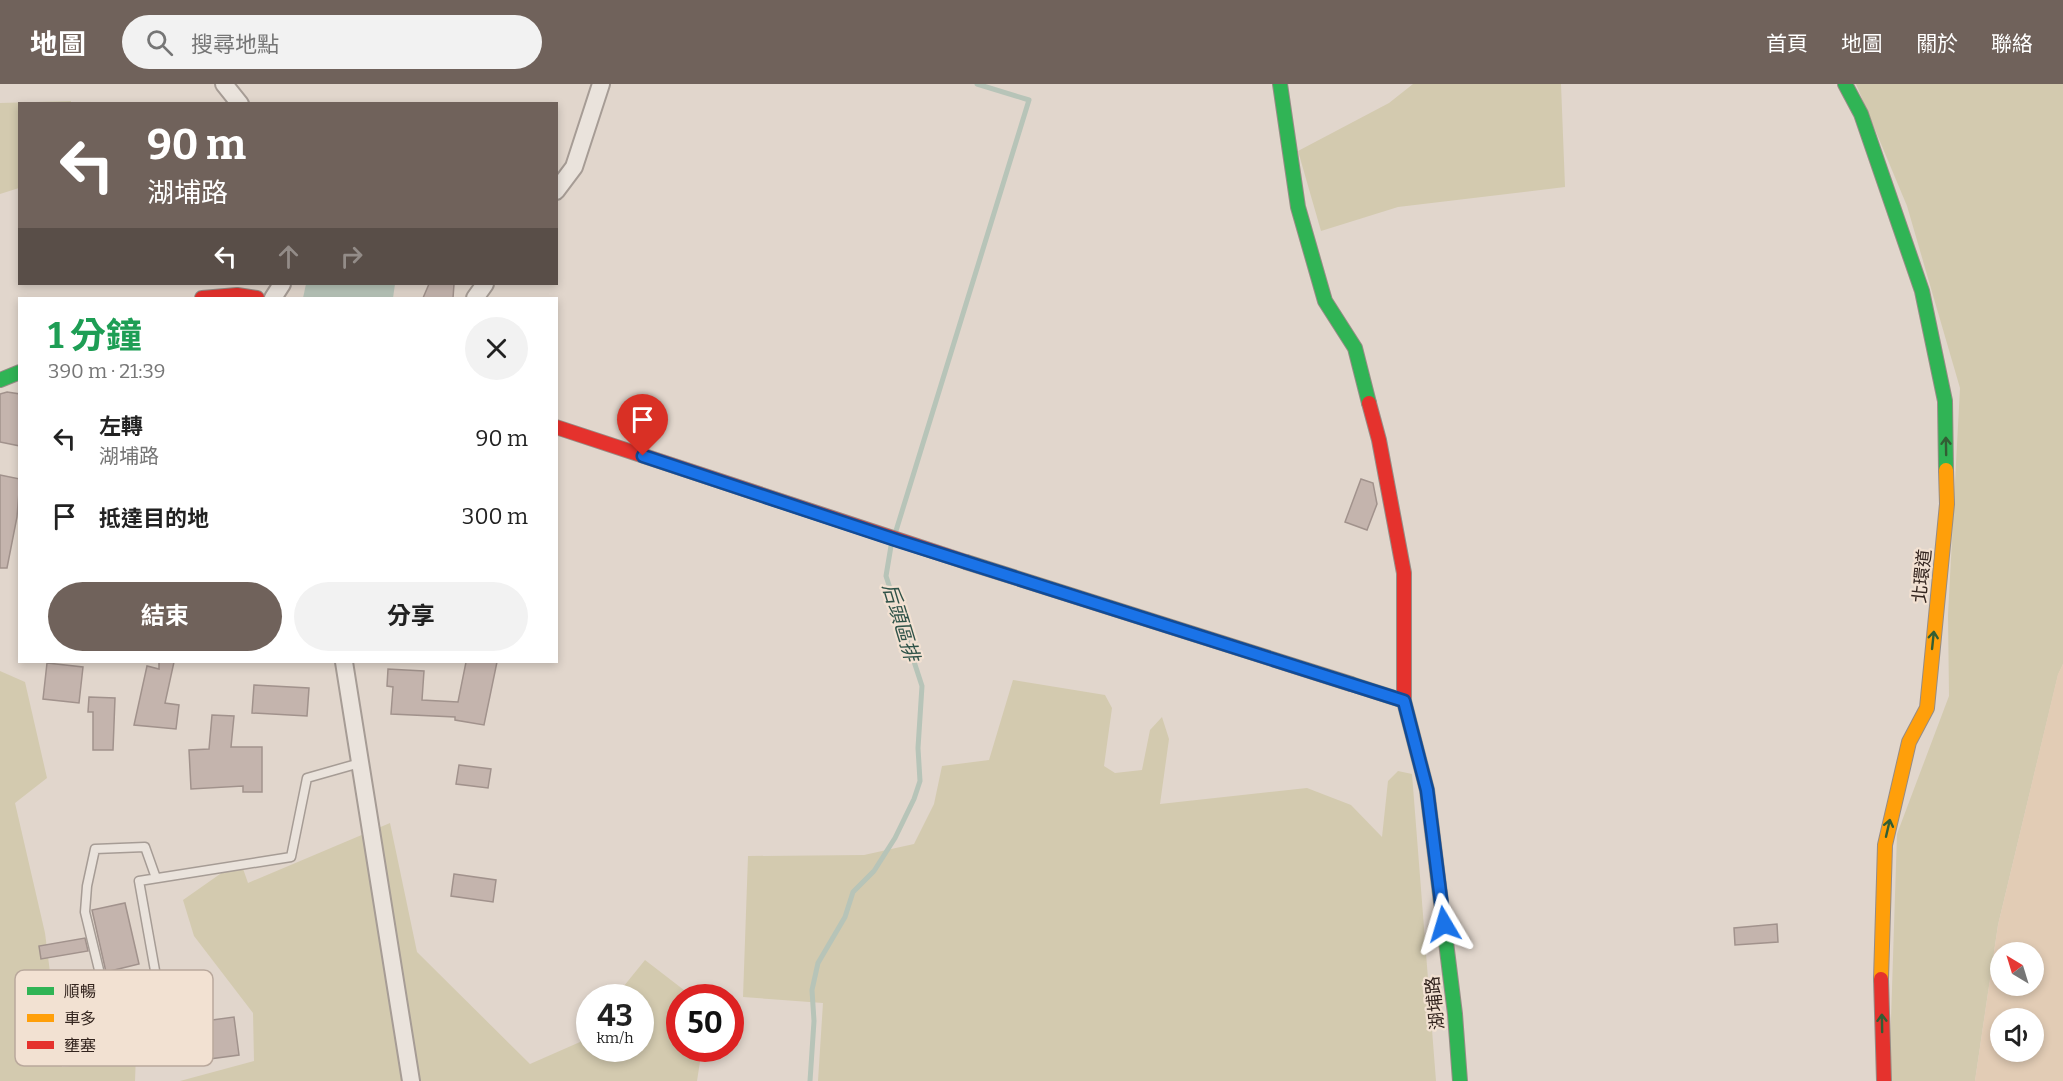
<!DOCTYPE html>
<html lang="zh-TW">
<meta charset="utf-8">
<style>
:root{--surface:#fff;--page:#f2f2f2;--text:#222;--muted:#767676;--accent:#70625b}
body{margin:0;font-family:Bitter,"Noto Sans TC",serif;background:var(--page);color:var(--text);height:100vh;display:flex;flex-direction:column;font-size:22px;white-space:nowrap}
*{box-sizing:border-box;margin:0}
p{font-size:20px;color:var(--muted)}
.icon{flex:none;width:33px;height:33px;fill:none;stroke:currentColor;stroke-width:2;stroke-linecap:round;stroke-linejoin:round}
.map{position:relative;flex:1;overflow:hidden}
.panel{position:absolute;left:18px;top:213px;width:540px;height:366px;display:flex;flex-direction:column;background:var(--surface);border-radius:0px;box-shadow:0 3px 9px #0003}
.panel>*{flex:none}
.hud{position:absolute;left:18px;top:18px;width:540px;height:183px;border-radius:0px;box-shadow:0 3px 9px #0003;background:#70625b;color:#fff;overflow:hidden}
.needle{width:39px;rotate:322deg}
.controls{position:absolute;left:1990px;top:858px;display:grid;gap:12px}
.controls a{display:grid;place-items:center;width:54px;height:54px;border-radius:50%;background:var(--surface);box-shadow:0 3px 9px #0003;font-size:30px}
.speed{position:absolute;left:576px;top:900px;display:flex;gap:12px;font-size:30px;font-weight:700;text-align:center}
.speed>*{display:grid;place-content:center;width:78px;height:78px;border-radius:50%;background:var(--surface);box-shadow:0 3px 9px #0003;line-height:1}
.speed small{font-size:15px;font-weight:400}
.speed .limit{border:9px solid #d22;background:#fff;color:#111}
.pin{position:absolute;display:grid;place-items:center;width:51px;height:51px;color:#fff;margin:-62px -26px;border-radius:50% 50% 50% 0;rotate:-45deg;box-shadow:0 0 6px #0007}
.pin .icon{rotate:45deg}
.me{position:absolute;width:66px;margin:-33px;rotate:353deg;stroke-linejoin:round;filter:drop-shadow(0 0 4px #0008)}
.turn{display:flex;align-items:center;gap:21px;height:126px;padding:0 30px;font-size:27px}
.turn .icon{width:78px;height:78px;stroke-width:2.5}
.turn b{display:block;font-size:42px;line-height:51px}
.lanes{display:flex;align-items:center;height:57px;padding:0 30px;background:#0003;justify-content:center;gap:30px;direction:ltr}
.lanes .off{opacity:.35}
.round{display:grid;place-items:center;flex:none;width:63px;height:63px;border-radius:32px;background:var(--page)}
.head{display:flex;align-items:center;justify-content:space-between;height:102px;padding:0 30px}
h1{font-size:36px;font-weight:700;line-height:45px;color:#1e9e55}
.action{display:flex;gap:12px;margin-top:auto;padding:12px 30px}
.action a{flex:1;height:69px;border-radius:36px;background:var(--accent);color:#fff;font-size:24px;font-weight:700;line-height:69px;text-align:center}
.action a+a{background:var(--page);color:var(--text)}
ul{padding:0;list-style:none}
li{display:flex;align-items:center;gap:18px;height:78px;padding:0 30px}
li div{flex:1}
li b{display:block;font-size:22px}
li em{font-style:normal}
header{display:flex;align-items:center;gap:36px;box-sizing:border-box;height:84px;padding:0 30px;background:var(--accent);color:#fff}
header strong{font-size:28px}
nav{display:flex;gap:33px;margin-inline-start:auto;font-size:21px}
.search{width:420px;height:54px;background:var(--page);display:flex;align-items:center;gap:15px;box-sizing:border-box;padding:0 21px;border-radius:33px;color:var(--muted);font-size:22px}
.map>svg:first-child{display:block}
.green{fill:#d3caaf}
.sand{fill:#e2ccb5;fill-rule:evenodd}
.water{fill:#b7c4b8}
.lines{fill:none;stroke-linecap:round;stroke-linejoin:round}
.stream{stroke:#b7c4b8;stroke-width:5}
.building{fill:#c4b4ad;stroke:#a1928c;stroke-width:1.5}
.lane-casing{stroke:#a69c95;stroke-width:11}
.street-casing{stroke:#a69c95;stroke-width:20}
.fast-casing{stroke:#968c85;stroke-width:16}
.slow-casing{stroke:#968c85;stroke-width:16}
.jam-casing{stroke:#968c85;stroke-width:16}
.lane{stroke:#eae3dc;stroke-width:8}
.street{stroke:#eae3dc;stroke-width:16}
.fast{stroke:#30b455;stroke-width:14}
.slow{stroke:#ff9f0a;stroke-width:14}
.jam{stroke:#e5322d;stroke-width:14}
.oneway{stroke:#325e34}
.route-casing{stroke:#114b97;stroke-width:15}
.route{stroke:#1a73e8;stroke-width:10}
.labels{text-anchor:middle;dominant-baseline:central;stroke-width:4.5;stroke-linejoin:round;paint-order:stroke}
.street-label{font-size:18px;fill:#33241e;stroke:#f2e1d2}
.water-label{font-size:20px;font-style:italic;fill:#2f5248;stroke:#f2e1d2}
.key{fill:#f2e1d2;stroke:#b9a89c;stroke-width:1.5}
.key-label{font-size:16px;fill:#33241e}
</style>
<header>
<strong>地圖</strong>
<div class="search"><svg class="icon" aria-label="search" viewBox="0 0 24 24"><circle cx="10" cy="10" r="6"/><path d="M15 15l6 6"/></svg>搜尋地點</div>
<nav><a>首頁</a><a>地圖</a><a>關於</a><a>聯絡</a></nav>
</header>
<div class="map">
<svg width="2063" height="997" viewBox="0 0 2063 997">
<rect width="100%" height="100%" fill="#e1d6cc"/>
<!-- green -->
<path class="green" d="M1413,0h148l4,103 -167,20 -77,24 -23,-80 91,-48z
M1856,0h207v580l-5,11 -60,250 -23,156h-86l8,-247 52,-138 -1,-81 12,-227 -53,-182z
M71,17v2l-51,1 -1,84 -19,6v-91z
M0,587l25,11 22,96 -32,25 30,130 17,134 40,-5 7,-34 28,-1 -2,54h-135z
M1013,596l92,15 7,13 -8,58 11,7 27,-3 8,-40 12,-13 7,22 -9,65 147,-16 44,17 31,32 6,-56 10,-10 14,3 24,307h-618l5,-78 -80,-6 5,-141 116,-1 50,-11 20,-40 8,-38 47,-6z
M390,739l27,129 113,112 50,-22 9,-12 1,18h50v-50l-25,-1 30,-37 48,37 -13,1v50l20,1 1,6 -4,26h-517l74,-20 -1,-48 -59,-77 -11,-36 57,-40 8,23z"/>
<!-- sand -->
<path class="sand" d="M2063,580v417h-88l23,-156 60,-251zM2001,868h33v34h-33zM2001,934h33v34h-33z"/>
<!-- water -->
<path class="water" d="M306,200h89l-2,14h-90z"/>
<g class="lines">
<!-- stream -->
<path class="stream" d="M895,450l134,-434 -52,-16
M810,997l4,-60 -2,-31 6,-27 27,-46 8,-25 21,-21 21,-33 19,-39 6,-18 -2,-33 4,-62 -36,-110 5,-30"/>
</g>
<!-- building -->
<path class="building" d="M429,200h25l-1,14h-30z
M7,308l13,2v52l-20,-4v-48z
M0,391l20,4 -3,38 -10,51h-7z
M1361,395l12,4 4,21 -10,26 -22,-8z
M159,578h15l-9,41 14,2 -3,24 -42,-4 13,-59 12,3z
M466,578h31l-13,63 -29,-5v-3l-64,-3 2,-27 -6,-1 1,-17 36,2 -2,29 36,2z
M47,579l36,4 -4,36 -36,-4z
M254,601l55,3 -2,28 -55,-3z
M89,613l26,1 -2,52h-20v-38h-5z
M212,631l22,1 -3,31h31v45h-19v-6l-52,3 -2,-39 20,-1z
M459,681l32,4 -3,19 -32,-4z
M454,790l42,6 -3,22 -42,-6z
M125,819l14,61 -33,8 -14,-62z
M1777,840l1,18 -43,3 -1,-17z
M85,854l3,13 -47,8 -2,-13z
M234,933l5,38 -74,10 -5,-38z"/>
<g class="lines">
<defs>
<path id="lane" d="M159,909l-20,-112 152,-24 16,-79 53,-15
M107,919l-22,-91 2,-26 8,-37 50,-2 11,31"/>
<path id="street" d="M224,0l16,20
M556,107l18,-24 27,-83
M273,214l9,-14
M475,214l10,-14
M344,578l67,419"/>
<path id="fast" d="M1280,0l18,123 27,94 30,47 14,55
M1845,0l16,30 61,177 23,110 1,69
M0,296l20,-8
M1351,600l53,17 23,89 28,224 5,67"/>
<path id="slow" d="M966,478l385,122
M1881,895l4,-134 24,-103 18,-34 20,-204 -1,-34"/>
<path id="jam" d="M202,214l35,-3 20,3
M1369,319l10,37 25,133v128
M556,343l410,135
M1881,895l3,102"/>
</defs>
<!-- lane casing -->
<use href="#lane" class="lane-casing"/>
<!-- street casing -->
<use href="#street" class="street-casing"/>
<!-- fast casing -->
<use href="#fast" class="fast-casing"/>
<!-- slow casing -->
<use href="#slow" class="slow-casing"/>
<!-- jam casing -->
<use href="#jam" class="jam-casing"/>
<!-- lane -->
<use href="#lane" class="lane"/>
<!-- street -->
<use href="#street" class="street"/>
<!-- fast -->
<use href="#fast" class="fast"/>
<!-- slow -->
<use href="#slow" class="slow"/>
<!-- jam -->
<use href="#jam" class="jam"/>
</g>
<!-- one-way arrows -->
<defs><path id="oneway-shaft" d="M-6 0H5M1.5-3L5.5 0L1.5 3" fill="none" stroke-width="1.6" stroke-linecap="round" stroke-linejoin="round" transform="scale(1.5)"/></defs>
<g class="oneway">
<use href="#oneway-shaft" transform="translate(1946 362) rotate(-91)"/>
<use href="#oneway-shaft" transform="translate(1933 556) rotate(-84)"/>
<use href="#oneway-shaft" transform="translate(1888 744) rotate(-77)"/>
<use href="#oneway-shaft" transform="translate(1882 939) rotate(-91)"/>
</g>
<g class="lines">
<defs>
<path id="route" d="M643,372l256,85 505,160 23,89 17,134"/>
</defs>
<!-- route casing -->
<use href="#route" class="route-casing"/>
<!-- route -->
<use href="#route" class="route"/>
</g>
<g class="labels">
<!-- street labels -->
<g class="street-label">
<text transform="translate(1922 492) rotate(-84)">北環道</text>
<text transform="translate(1435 919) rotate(-96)">湖埔路</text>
</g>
<!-- water labels -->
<g class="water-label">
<text transform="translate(901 538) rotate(73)">后頭區排</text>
</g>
</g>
<!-- legend -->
<rect x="15" y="886" width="198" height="96" rx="9" class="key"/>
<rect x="27" y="903" width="27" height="8" fill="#30b455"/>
<rect x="27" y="930" width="27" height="8" fill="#ff9f0a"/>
<rect x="27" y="957" width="27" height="8" fill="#e5322d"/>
<g class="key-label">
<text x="64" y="913">順暢</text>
<text x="64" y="940">車多</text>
<text x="64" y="967">壅塞</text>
</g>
</svg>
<div class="controls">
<a><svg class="needle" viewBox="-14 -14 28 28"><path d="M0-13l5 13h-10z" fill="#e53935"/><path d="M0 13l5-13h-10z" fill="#767676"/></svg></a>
<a><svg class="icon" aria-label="sound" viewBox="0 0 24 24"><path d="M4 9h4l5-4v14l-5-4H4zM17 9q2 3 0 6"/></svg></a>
</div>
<div class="speed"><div>43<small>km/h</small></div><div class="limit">50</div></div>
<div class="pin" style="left:643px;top:372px;background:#d93025"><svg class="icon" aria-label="arrive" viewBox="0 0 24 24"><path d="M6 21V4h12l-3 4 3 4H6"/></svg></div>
<svg class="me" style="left:1444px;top:840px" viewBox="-20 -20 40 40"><path d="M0-17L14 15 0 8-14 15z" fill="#1a73e8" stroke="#fff" stroke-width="4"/></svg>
<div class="hud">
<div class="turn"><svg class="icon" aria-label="left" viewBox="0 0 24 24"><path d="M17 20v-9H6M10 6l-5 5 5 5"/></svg><div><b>90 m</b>湖埔路</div></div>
<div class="lanes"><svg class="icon" aria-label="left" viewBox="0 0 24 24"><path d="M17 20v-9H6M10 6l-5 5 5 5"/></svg><svg class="icon off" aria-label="ahead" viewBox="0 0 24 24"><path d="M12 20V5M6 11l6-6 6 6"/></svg><svg class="icon off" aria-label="right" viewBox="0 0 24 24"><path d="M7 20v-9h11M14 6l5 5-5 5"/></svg></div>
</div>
<section class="panel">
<div class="head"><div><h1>1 分鐘</h1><p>390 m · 21:39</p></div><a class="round"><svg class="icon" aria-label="close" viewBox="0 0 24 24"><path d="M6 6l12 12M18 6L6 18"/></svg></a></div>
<ul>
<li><svg class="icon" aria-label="left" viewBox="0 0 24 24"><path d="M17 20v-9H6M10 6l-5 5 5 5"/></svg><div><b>左轉</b><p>湖埔路</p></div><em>90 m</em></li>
<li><svg class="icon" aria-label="arrive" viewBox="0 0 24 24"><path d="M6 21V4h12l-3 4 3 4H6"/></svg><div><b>抵達目的地</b></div><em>300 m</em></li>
</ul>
<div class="action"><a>結束</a><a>分享</a></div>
</section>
</div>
